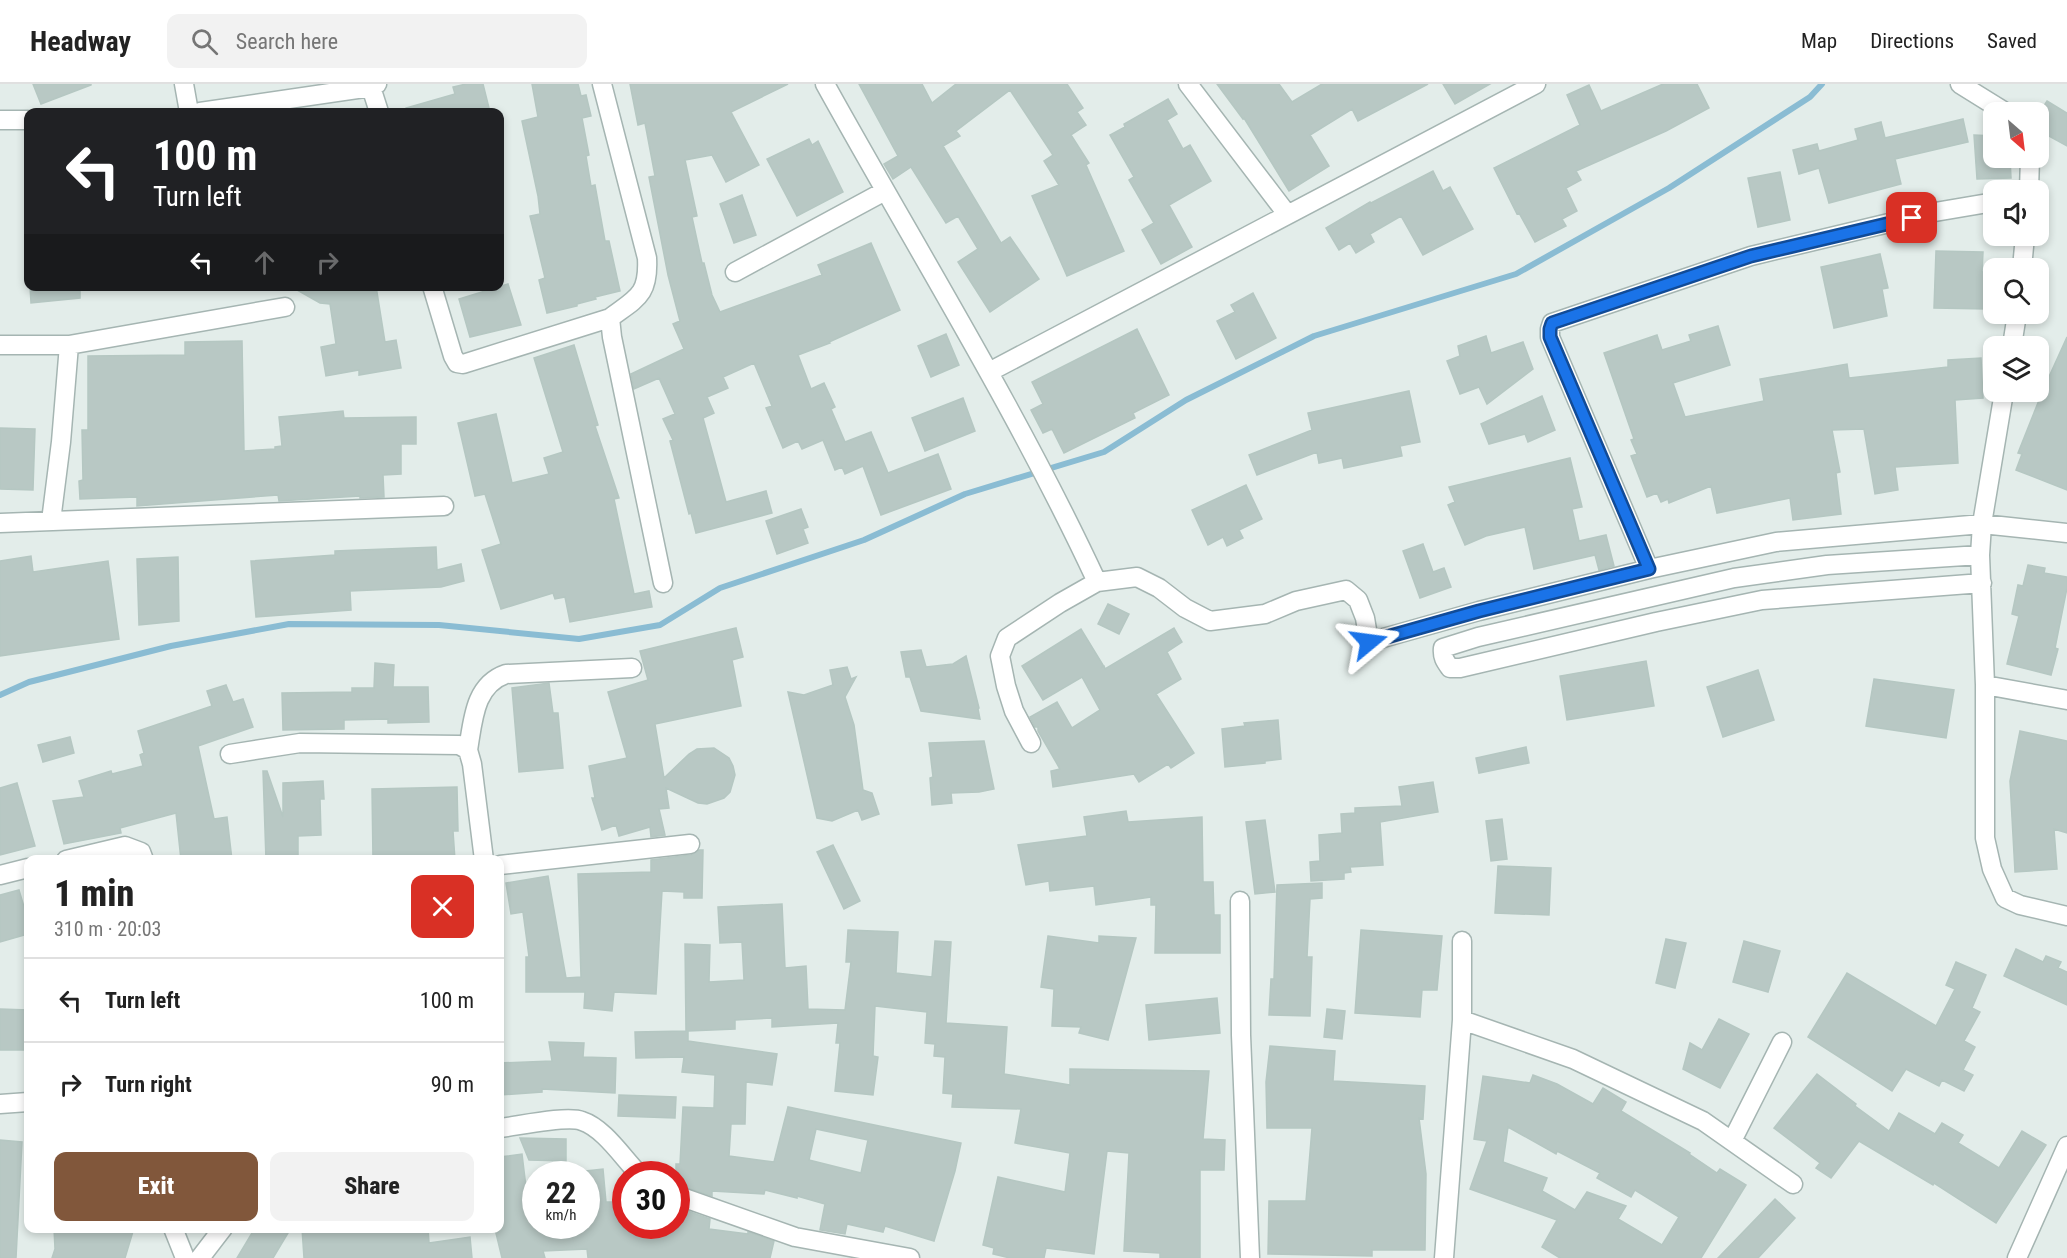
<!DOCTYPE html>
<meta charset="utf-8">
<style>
:root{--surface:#fff;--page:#f2f2f2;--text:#222;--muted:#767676;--line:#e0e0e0;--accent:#81573b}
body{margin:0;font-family:"Roboto Condensed",sans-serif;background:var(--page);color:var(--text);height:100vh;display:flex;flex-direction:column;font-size:22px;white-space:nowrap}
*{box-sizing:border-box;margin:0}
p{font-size:20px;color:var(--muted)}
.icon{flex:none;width:33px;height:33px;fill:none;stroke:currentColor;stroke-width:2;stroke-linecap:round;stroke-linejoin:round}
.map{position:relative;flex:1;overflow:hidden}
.drawer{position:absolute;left:24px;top:771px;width:480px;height:378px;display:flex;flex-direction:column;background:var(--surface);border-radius:12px;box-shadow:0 3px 9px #0003}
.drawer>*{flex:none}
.top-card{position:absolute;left:24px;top:24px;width:480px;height:183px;border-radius:12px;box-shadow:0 3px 9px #0003;background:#202124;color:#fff;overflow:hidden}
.needle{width:39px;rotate:152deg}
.fabs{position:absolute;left:1983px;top:18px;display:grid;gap:12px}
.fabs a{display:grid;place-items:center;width:66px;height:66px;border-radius:12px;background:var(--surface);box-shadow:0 3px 9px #0003;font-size:30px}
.speed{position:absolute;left:522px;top:1077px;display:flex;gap:12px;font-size:30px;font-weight:700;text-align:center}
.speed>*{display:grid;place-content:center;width:78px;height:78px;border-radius:50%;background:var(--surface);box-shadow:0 3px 9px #0003;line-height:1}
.speed small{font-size:15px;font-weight:400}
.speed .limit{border:9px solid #d22;background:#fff;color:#111}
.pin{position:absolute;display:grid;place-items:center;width:51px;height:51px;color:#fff;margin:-26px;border-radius:12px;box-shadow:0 3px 9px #0006}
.me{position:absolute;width:66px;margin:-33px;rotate:74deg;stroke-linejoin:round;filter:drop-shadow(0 0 4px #0008)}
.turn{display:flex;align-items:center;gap:21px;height:126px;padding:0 30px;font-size:27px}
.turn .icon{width:78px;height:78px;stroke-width:2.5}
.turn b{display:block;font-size:42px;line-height:51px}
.lanes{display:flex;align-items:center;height:57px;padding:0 30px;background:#0003;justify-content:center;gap:30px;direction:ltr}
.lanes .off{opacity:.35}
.round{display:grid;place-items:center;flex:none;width:63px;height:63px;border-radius:12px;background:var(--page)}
.overview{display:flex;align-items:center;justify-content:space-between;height:102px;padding:0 30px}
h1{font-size:36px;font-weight:800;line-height:45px}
.primary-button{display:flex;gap:12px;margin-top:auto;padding:12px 30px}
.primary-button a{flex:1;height:69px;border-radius:12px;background:var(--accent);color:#fff;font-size:24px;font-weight:800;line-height:69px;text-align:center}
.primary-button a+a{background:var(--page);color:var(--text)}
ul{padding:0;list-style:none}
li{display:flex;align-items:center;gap:18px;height:84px;padding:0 30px;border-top:2px solid var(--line)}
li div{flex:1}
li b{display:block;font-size:22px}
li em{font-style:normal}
header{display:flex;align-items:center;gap:36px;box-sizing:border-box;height:84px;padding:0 30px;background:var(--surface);border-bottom:2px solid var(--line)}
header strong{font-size:28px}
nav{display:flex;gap:33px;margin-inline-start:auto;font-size:21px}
.search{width:420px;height:54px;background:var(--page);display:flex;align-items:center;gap:15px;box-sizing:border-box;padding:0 21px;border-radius:12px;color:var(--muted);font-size:22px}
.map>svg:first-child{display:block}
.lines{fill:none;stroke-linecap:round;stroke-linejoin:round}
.stream{stroke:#8abcd3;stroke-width:6}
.building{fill:#b8c8c4;stroke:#b5c7c2;stroke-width:1.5;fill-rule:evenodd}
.minor-casing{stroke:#a5b5b2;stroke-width:21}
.minor{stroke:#fff;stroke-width:18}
.route-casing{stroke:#114b97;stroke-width:15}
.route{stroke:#1a73e8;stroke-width:10}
</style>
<header>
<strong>Headway</strong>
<div class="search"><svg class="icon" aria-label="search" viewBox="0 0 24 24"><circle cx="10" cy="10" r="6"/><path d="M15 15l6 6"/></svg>Search here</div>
<nav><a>Map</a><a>Directions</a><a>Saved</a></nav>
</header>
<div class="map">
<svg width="2067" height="1174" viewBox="0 0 2067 1174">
<rect width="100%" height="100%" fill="#e3edea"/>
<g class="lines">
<!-- stream -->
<path class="stream" d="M0,611l29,-13 142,-36 118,-22 150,1 140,14 81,-14 60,-37 144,-48 101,-46 139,-42 82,-52 128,-64 202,-62 153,-86 141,-91 12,-13"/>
</g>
<!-- building -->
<path class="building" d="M33,0h58v1l-50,19z
M466,0h17l7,28h-84v-4l49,-14 -2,-7z
M532,0h46l3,12 5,-1 5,21 -9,2 7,37 -3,1 5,30 4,-1 10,56h4l11,50 -25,6 1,2 -19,5v2l-30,7 -8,-33 6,-2 -15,-62 10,-2 -2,-18 -16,-75 16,-4z
M630,0h158l-57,28 28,53 -33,17 -14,-27 -27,5 12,56 -5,1 10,46h2l8,32 8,17 102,-37 -4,-10 53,-22 29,67 -71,32 1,1 -32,12 13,34 13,-6 11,24 -4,2 14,33 26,-10 17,41 50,-19 13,35 -70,26 -18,-49 -18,8 -3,-7 -7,3 -12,-30 -21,9 -4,-8 -15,7 -17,-40 6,-2 -18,-43 -31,14 5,11 -21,9 7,16 -11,5 23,84 40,-11 6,22 -76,20 -5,-20 -2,1 -19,-73 3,-1 -10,-21 12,-5 -16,-36 -25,11 -3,-15 53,-25 -11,-25 7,-3 -12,-46 -19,-98 6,-1 -10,-53 -7,2z
M859,0h63l10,19 24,-19h111l16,24 -6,4 9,13 -15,10 18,28 -3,2 38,86 -57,25 -35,-80 27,-11 -15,-24 9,-6 -43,-65 -54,41 4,5 -17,10 58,97 9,-6 29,42 -49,33 -32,-50 20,-13 -20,-33 -12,7 -35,-56 -18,12 -9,-15 14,-8z
M1217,0h62l13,18 30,-18h106l-70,37 -6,-12 -42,26 19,31 -40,25 -45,-73 -1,1z
M1443,0h47l-35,20z
M1663,0h34l12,24 -43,23 -90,40 5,9 -15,8 11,23 -15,8 4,7 -31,16 -16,-29 -2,1 -23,-46 86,-43 -13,-30 22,-10 12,26z
M1168,15l9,15 -10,6 16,29 7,-4 21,36 -42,24 23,42 -31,17 -19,-34 12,-7 -25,-43 5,-3 -24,-42 15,-8 -1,-3z
M2047,17l20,12v33l-29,-16v-15z
M1963,35l5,23 -73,17 6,25 -72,19 -10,-35 -20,6 -6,-24 24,-6 2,7 39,-11 -3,-11 26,-7 4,16z
M1974,51l20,1v22h16l1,20 -34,1z
M809,55l3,6 6,-4 25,51 -46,24 -30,-57z
M1433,87l10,20 7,-4 23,42 -50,26 -22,-39 -31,18 4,8 -18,11 -6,-10 -11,7 -13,-22 44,-26 1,1z
M1780,88l10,48 -32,7 -10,-49z
M742,111l14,40 -22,8 -14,-39z
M1936,167l47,1 -1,20h6l-1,37 -53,-1z
M1880,170l8,34 -6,1 5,27 -53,12 -13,-61z
M508,200l13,41 -51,12 -11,-38z
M30,202h50v12l-49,5z
M290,202h86l9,56 11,-2 5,28 -42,7v-5l-33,6 -5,-29 15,-3 -6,-40 -10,-1z
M1253,209l23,45 -40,21 -19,-38 18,-9 -4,-7z
M1718,242l12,39 -57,18 12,34 79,-16 -4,-22 87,-15 2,14 99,-11v-7l33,-2 2,40 -28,2 3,63 -63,4 3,23 -23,4 -11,-65 -32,1 8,42 -4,1 5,41 -48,6 -3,-22 -73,15 -6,-27 -42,17 -1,-4 -7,3 -4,-9 -10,4 -16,-41 6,-2 -6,-14 3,-1 -30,-86 53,-18 5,15 29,-9 -2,-6z
M1137,245l32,66 -36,18 2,5 -71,35 -12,-24 -9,4 -12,-23 12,-6 -11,-22z
M946,250l13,31 -28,12 -13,-31z
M1486,252l5,17 32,-11 10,27 -46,35 -8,-17 -19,7 -13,-33 13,-5 -2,-10z
M2067,253v153l-51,-20 6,-16 -4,-1 25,-63z
M242,257l2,110 31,-2v-2l7,-1 -3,-29 64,-6 1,7 72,-1v27h-15v30l-18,1 1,22 -24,1v-2l-81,5 -1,-6 -141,11v-9l-57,2 -1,-18 4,-1 -1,-50h6v-74l97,-1v-13z
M574,261l24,80 -3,1 24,72 -5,1 20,95 15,-3 3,16 -82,15 -5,-25 -10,2 -2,-6 -52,16 -19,-59 19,-6 -16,-50 -10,2 -17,-73 38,-9 16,69 37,-9 -5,-16 19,-6 -29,-94z
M1409,307l11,51 -20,4 2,10 -58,12 -2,-10 -23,5 -2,-11 -60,23 -8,-20 63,-25 -4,-17z
M1542,312l13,34 -27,12 -3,-8 -36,10 -8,-20z
M963,314l12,33 -50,20 -13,-33z
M0,344l35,1 -2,61 -33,-1z
M1570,374l12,49 -10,2 7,32 27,-6 8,31 -15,4 -4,-15 -61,14 -9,-42 -39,9 -21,9 -17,-40 7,-3 -6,-15z
M1246,401l16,34 -23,11 4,8 -16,8 -4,-9 -15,8 -16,-35z
M801,425l7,18 -5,2 5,14 -31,11 -11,-33z
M1423,460l10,28 11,-4 7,19 -31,11 -17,-47z
M436,463l1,23 24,-6 3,17 -23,6 -91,4 1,19 -95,7 -5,-56 84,-6v-4z
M31,472l2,16 75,-11 11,78 -119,17v-95z
M178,473l1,64 -40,4 -2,-66z
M2028,481l17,3 -1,5 23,4v11l-12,60 3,1 -7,26 -44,-11 12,-48 -7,-2 6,-29 5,1z
M1108,520l21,10 -10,20 -21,-10z
M736,544l7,29 -11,3 9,46 -86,18 9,54 25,-24 8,-5 17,-1 15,10 4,8 2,9 -5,17 -6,6 -17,6 -9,-1 -32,-15 3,20 -10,1 6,26 -14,2 -1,-10 -31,9 -3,-11 -14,5 -10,-32h3l-6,-32 38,-8 -19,-66 40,-12 -8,-29z
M1174,544l8,14 -15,10 14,27 -25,15 38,59 -23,15 -3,-4 -29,18 -5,-8 -81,13 -2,-16 9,-2 -22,-38v-4h-3l-5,-10 27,-15 15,26 28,-18 -18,-33 -39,23 -21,-34 59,-37 22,36 -1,2 2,-1 1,3z
M921,566l5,17 27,-3 13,-8 13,52 -1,1 2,10 -59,-8 -11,-34h-4l-5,-25z
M1646,577l8,45 -87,14 -7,-44z
M375,579l19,2 -1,22h35l1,35 -41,1v-4l-44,1v9l-61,1 -1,-37 70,-1v-4h22z
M847,583l4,12 5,-2 -11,20 9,28 9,65 9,3 7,21 -17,6 -4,-10 -26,11 -15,-3 -29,-126 16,3 29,-10 -3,-15z
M1758,586l16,50 -51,17 -16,-50z
M1874,595l80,11 -8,48 -80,-12z
M549,599l4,30h5l5,55 -44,4 -7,-84z
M226,601l7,17 10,-3 10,28 -55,19 16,73 13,-2 5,43h-51l-5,-47 -56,15 1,5 -57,11 -11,-43 31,-4 -5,-16 32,-10 1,3 31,-8 -3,-11 4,-2 -6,-22 74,-25 -5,-15z
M1278,636l3,39 -16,2v2l-40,4 -3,-38 23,-3 -1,-3z
M2020,647l47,10v92l-13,-4 3,40 -42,3 -5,-91z
M70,653l4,16 -31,9 -5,-17z
M984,657l10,48 -15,3 -28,1 1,10 -20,2 -2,-27 3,-1 -4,-34z
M1526,663l3,16 -50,10 -3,-15z
M263,687h4l16,46v-34l40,-2 1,18h-4l1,36 -23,1v24h-32z
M1433,698l5,30 -58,10 3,43 -33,2 1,5 -7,1v6l-33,2 -1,-19 10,-1 -1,-26 23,-2 -1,-19 14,-1v-5l47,-2 -3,-19z
M17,699l18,63 -35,9v-67z
M457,703l1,44h-5l2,29h-82l-1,-71z
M1126,727l2,11 74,-5 1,65h10l1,33h6v38h-65l1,-48h-5v-8l-55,8 -2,-19 -44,5 -1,-10 -23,4 -8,-40 69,-9 -3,-19z
M1502,735l5,40 -16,2 -5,-40z
M1265,736l10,72 -20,2 -9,-72z
M833,761l27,56 -16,8 -27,-57z
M699,766h4l-1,48h-18v-6l-22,-1 -6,103 -42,-2 -2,19 -28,-3 1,-16h-59v-35h3l-6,-45 -12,2 -5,-31 42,-7 18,102 15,-1 -3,-103 73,-2v-12l40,-5z
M1498,782l53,2 -2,47 -54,-2z
M1322,799v15l-12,1 -3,58h5l-2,59 -41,-1 2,-36h3l3,-94z
M19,806l9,30v14l-28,8v-47z
M782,820l3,64 21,-2 2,43 37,1 6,-48h-5l2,-32 50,2 -2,41 36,4 3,-36 16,1 -5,81 61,4 -3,47 66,11v-16l139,2 -6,68 22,1 -1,30h-24v88h-40v-5l-36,-2 5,-98 -22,-2 -13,103 -48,-6 -2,10h-34l-17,-4 1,-6 -11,-3 15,-68 67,15 5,-39 -55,-10 6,-34 -69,-2 1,-13 -10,-1 2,-36 -11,-1 1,-12 -10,-1 2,-31 -52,-6 -2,50 5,1 -5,38 -38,-4 5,-48h-4l2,-20 -66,4v-9l-37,2v9l-47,2v10l89,13 -5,31 -26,-3 -1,42h-14l-2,32 45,6 14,-55 173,36 -6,28 -21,70 -49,-15 -2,6 -36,-8 -2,10 -25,-4 5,-26 -28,-8v2l-32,-8 -1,4 -52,-3v5l-36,-12v-20h4l3,-57 31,1 1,-33 -33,-3 2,-15 -48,1 -1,-26 51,-1 -1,-87 25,1 -1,37 35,-2 -2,-38 -22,1 -2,-36zM816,1045l52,11 -7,33 -52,-13z
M1361,846l81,6 -5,54h-15l-2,27 -65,-4z
M1048,852l51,7v-7l37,2 -28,102 -29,-7 2,-6 -29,-1 2,-37 -13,-2z
M1666,855l20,4 -11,45 -19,-5z
M1744,857l36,10 -12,41 -35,-10z
M2016,865l27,13 3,-6 15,6 -3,6 9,4v33l-63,-29z
M1956,878l30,13 -14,33 8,4 -16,29 11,6 -12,23 10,5 -9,16 -22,-11 -3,6 -33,-17 -14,22 -84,-54 39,-64 89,53 19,-37 -9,-4z
M1217,914l3,35 -71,7 -3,-35z
M0,925l28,1v40h-28z
M1327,925l18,2 -3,28 -18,-2z
M1719,935l30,15 -29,54 -37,-19 7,-26 12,7z
M549,958l35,1 -1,14 33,1 -1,35 -73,-4v3l-42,3v-32l52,-2z
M1270,962l65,5 -2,30 92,5 -2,33 -4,-1 7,56 -1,76h-53v6l-104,-2 1,-53h37l6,-73h-45l-1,-46z
M1817,990l39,30 -1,2 34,25 10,-18 36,21 7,-11 21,12 -5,8 41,25 23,-37 24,14 -50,78 -62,-40 -1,2 -74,-44 -28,37 -15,-10 4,-5 -46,-35z
M1533,991l24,9 36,20 10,-16 23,14 -5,9 69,42 -1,1 28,19 3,-4 26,16 -45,73h-141l-18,-11 15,-27 -87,-31 17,-48 -13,-2 9,-63 47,7zM1508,1043l48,27 1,-3 43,22 -3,5 34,19 4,-7 44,27 -17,28 -44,-26 8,-13 -39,-14 -12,18 -33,-19 5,-13 -44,-16z
M619,1011l57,2 -1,21 -57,-2z
M520,1054l46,1v22l-37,-1z
M0,1056l22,2 -6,116h-16z
M522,1070l8,66 5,-2 1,8h50v-55l17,-2 3,33h15v24h55v-19l34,12 -1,10 39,5v-2l26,9 -4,17h-182l-1,-9 -44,2 2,7h-43l-7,-29 5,-1v-71z
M1775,1115l20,19 -37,40h-40z
M54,1144h80l-9,30h-73l3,-9z
M255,1144h36l-18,30h-36z
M302,1144h126l1,15 41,-6 2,21h-168z"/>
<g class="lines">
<defs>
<path id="minor" d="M184,0l5,28
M602,0l45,174c2,37 -10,40 -37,60l2,19 51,246
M825,0c92,166 192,326 272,498
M1188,0l99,130
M1960,0l45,28
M371,3l8,25
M200,28l171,-25 6,-3
M0,36h28
M2029,106l1,-32
M2022,184l3,-32
M735,188l150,-81
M432,202l21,70 4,7 6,1 147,-46
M0,261h69l216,-38
M2012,262l5,-32
M989,288l547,-288
M2004,308l-22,132 -2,31 5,130v153l7,31 13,29 15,7 47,11
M51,437l10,-79 8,-97
M0,439l444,-17
M1980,471l-153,10 -93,13 -256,59 -35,11c-1,9 2,13 7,20h10l196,-46 106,-22 220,-17
M1649,485l-99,-232v-8l2,-6 199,-67 184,-44 59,-10
M1985,601l82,15
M1031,659l-17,-32 -8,-25 -6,-30 7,-18 53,-35 37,-21 40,-5 22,11 26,20 25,13 55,-7 31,-13 50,-11 12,10 7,18 4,24 110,-31 170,-42 127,-27 206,-18 85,9
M468,666c5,-29 6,-65 38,-76l126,-6
M230,670l70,-11 159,2 9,5 4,14 12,96
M66,776l59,-14 16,6 3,8
M500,781l190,-21
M0,791l28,-7
M1240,817l1,134 9,223
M1462,936l111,39 130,62 90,63
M0,1020l28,-2
M500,1044c18,-2 67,-13 82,-7 22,7 41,37 57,53
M1732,1057l50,-99
M676,1111l119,42 115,21
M173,1144l12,30
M200,1174l23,-30
M1444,1174l18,-238v-79
M2017,1174l50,-112"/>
</defs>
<!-- minor casing -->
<use href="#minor" class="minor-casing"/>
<!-- minor -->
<use href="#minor" class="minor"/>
</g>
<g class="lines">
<defs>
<path id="route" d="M1369,558l110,-31 170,-42 -99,-232v-8l2,-6 199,-67 161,-38"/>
</defs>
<!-- route casing -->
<use href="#route" class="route-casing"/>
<!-- route -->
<use href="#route" class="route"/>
</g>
</svg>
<div class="fabs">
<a><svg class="needle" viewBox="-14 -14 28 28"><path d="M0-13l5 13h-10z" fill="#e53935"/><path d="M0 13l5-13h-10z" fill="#767676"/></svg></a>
<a><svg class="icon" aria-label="sound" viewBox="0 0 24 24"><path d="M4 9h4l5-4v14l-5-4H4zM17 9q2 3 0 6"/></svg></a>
<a><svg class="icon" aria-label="search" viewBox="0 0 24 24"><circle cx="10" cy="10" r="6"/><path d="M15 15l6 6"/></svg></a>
<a><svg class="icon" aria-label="layers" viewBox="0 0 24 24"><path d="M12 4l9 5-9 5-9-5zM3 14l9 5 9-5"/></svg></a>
</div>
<div class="speed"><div>22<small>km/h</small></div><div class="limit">30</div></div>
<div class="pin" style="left:1912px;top:134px;background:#d93025"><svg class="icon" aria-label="arrive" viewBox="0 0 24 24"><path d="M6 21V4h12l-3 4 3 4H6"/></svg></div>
<svg class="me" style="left:1369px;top:558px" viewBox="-20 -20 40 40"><path d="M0-17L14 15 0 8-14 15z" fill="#1a73e8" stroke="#fff" stroke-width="4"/></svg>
<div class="top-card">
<div class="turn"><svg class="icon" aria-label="left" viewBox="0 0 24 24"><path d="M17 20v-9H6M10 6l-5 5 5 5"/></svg><div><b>100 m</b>Turn left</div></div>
<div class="lanes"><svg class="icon" aria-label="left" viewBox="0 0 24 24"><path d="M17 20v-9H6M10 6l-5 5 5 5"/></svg><svg class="icon off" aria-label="ahead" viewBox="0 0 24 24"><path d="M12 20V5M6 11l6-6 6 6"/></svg><svg class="icon off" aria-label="right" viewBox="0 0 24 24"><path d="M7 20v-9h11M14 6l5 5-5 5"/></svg></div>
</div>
<section class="drawer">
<div class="overview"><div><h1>1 min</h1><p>310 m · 20:03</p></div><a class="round" style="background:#d93025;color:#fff"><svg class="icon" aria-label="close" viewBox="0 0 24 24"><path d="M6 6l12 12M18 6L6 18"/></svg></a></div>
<ul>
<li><svg class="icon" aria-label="left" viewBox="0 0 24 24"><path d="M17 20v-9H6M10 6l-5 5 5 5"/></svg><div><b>Turn left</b></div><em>100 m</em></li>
<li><svg class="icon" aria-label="right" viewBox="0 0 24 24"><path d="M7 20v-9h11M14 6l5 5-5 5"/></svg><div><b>Turn right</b></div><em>90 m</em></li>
</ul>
<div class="primary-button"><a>Exit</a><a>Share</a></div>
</section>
</div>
